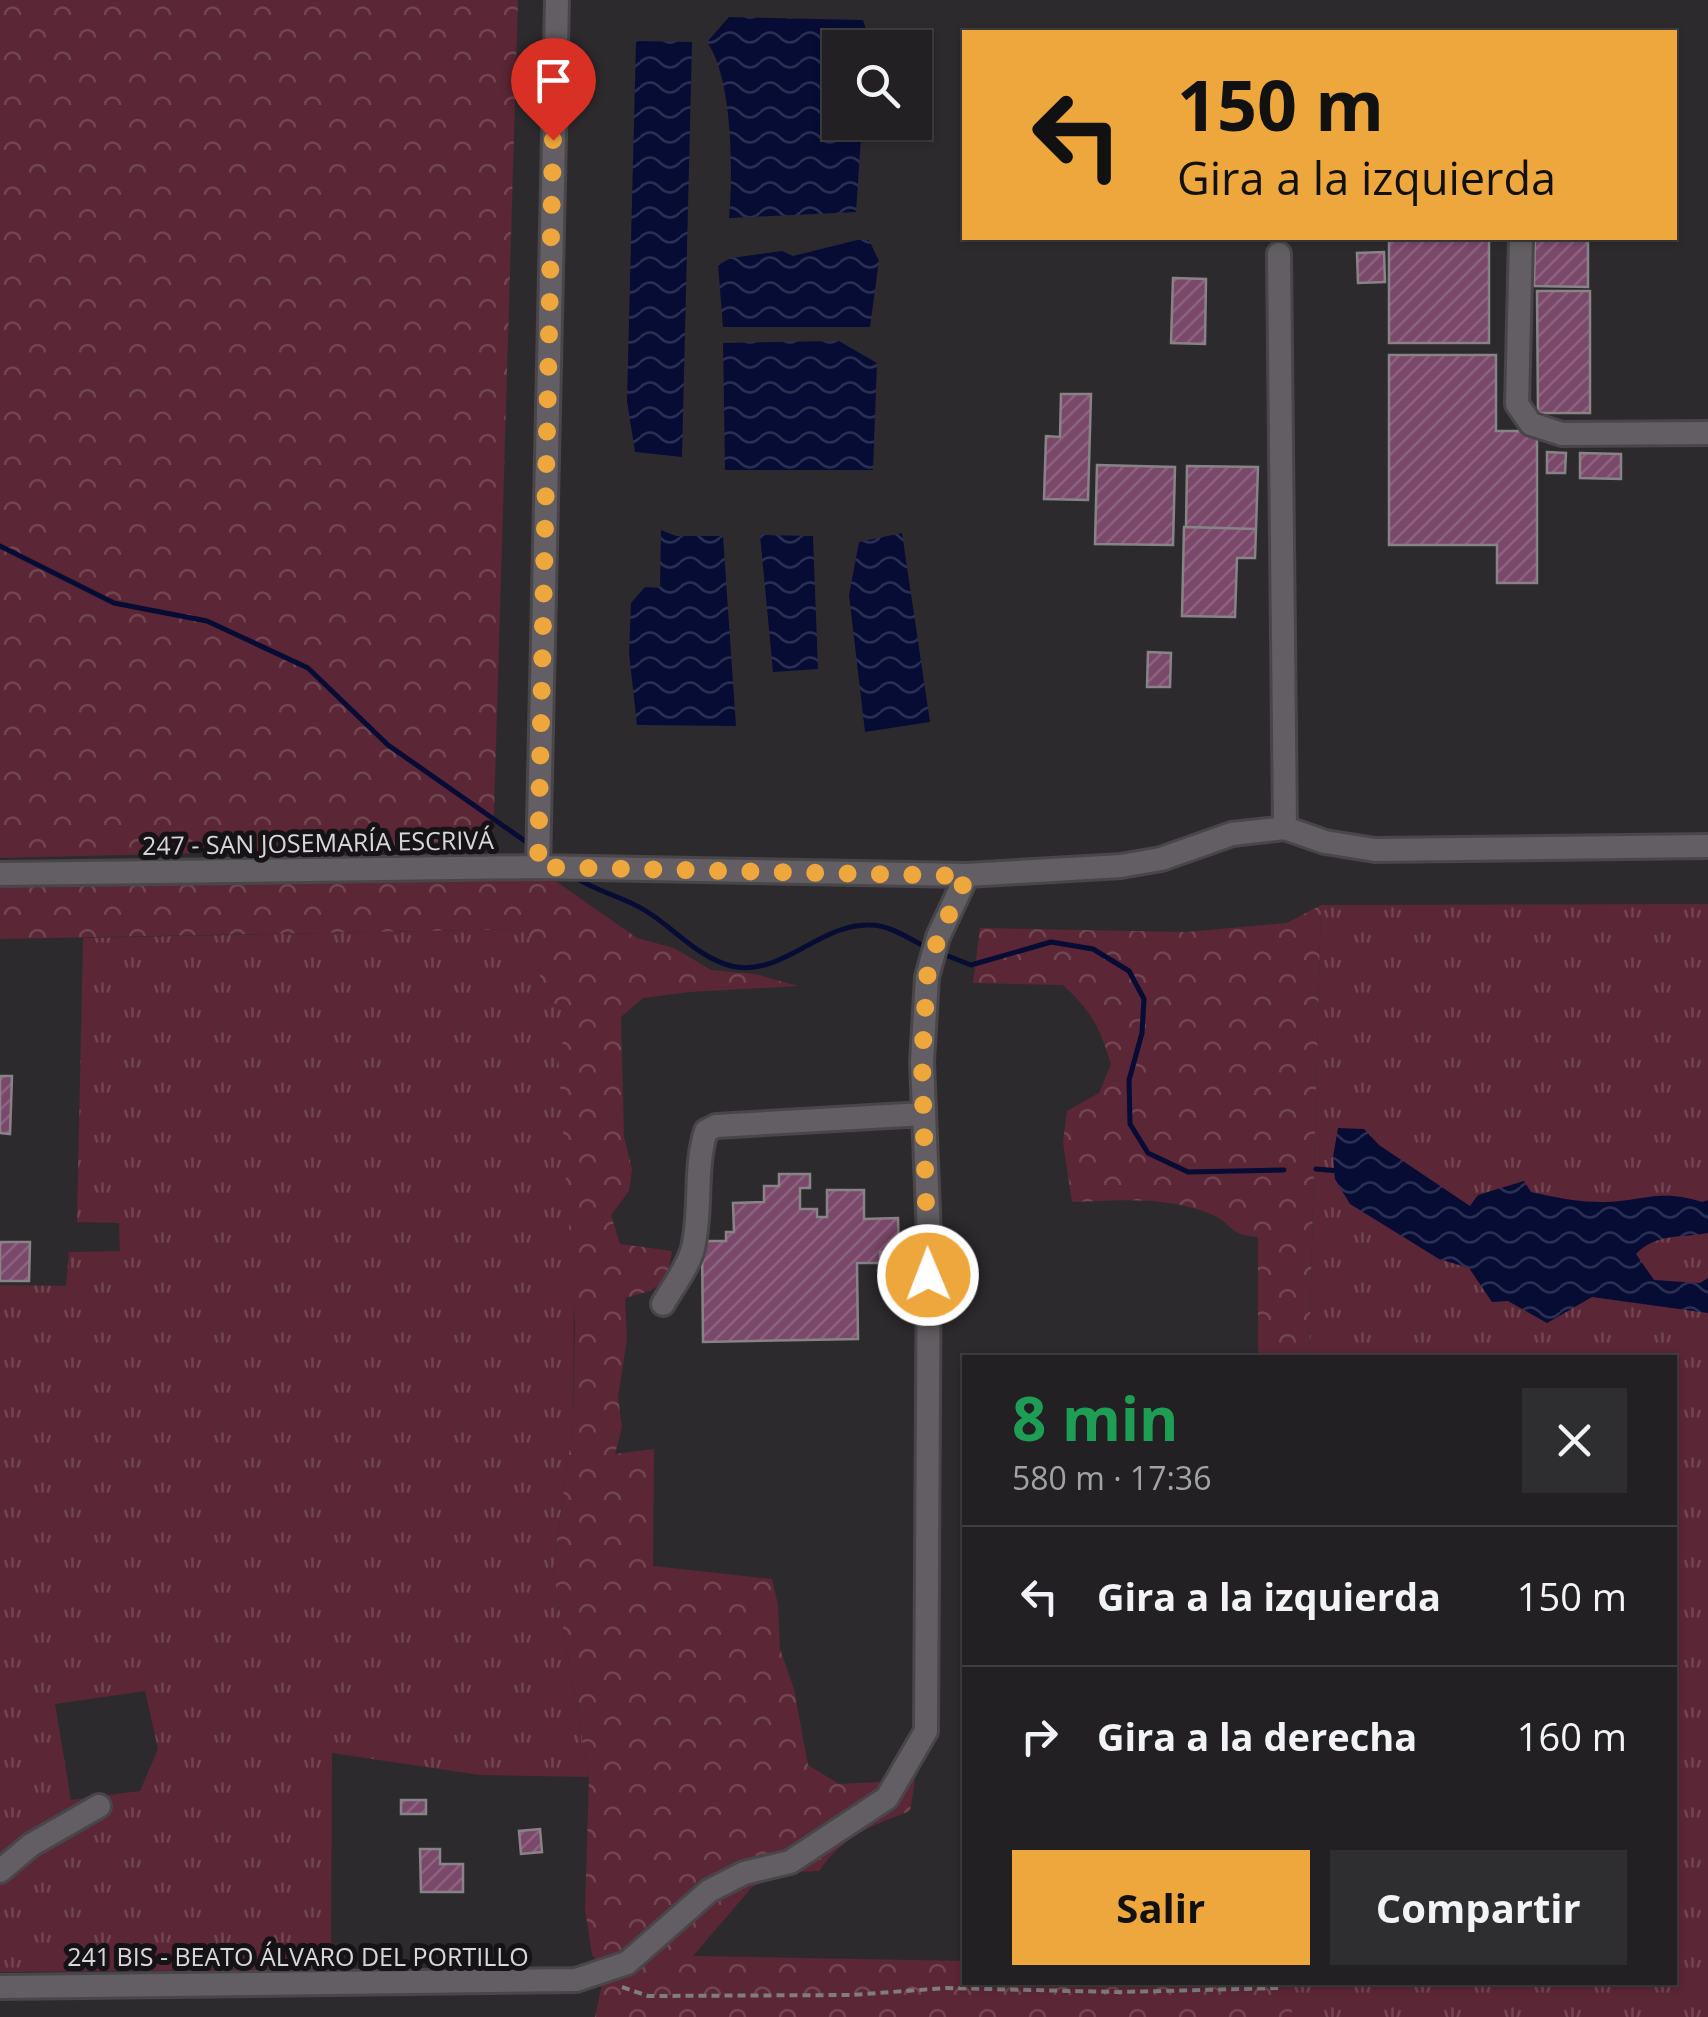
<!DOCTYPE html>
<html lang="es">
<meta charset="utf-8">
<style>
:root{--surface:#222022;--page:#2e2d2f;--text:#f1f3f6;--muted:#a2a3a5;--line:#3f3e40;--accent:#eea73c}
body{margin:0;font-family:"Open Sans",sans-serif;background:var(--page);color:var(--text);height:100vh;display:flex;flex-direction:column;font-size:38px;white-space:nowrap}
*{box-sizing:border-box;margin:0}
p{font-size:32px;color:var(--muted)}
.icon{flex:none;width:55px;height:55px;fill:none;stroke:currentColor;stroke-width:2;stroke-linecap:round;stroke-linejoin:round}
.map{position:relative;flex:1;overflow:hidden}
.sheet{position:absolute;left:962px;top:1355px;width:715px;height:630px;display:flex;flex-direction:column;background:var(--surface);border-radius:0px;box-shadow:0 2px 8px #0004,0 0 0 2px var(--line)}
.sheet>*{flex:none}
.hud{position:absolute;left:962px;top:30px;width:715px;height:210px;border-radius:0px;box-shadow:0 2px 8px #0004,0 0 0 2px var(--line);background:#eea73c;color:#111;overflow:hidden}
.fabs{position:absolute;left:822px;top:30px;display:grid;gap:20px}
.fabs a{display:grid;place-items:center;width:110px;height:110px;border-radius:0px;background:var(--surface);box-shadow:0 2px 8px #0004,0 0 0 2px var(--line);font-size:50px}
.pin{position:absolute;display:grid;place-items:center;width:85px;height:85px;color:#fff;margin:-102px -42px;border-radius:50% 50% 50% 0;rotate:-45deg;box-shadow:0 0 10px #0007}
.pin .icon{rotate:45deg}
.me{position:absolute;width:110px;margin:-55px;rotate:359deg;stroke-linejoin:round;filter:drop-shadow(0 0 8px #0008)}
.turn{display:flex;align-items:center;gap:35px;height:210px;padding:0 50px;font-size:45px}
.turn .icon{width:130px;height:130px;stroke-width:2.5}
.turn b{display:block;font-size:70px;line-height:85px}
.round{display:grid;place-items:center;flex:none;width:105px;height:105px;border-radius:0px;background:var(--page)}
.overview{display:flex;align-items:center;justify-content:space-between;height:170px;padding:0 50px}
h1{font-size:60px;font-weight:700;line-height:75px;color:#1e9e55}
.primary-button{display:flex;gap:20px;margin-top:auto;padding:20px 50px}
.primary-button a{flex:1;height:115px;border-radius:0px;background:var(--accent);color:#111;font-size:40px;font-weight:700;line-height:115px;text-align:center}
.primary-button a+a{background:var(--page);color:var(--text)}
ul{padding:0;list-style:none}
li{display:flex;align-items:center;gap:30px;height:140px;padding:0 50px;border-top:2px solid var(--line)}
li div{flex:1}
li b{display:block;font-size:38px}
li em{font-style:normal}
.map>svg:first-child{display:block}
.grass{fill:url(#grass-tufts);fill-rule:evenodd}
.forest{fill:url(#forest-crowns)}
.water{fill:url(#water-waves)}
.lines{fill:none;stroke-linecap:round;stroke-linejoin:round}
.stream{stroke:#070c35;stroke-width:5}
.building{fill:url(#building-hatch);stroke:#888386;stroke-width:2.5}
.minor-casing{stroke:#484649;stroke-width:28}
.path{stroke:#7f7d80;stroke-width:4;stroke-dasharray:8 5;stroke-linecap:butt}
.minor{stroke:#625e63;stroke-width:22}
.route{stroke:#eea73c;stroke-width:18;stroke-dasharray:0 32.4}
.labels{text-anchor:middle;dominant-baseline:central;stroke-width:10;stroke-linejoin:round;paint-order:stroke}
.street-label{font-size:25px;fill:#d9d7d9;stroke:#151315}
</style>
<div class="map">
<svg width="1708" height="2017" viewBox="0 0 1708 2017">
<defs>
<pattern id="grass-tufts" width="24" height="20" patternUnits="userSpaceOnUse" patternTransform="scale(2.5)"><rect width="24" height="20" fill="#5b2636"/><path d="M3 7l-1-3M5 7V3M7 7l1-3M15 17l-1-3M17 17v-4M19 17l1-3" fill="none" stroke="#724552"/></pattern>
<pattern id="forest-crowns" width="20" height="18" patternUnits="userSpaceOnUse" patternTransform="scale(2.5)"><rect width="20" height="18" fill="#5b2636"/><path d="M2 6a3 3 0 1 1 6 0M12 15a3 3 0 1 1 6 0" fill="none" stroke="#724552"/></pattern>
<pattern id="water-waves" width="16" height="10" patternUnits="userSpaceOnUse" patternTransform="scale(2.5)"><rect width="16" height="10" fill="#070c35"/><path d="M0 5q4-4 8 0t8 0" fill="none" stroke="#2b2f52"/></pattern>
<pattern id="building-hatch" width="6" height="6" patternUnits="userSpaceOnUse" patternTransform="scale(2.5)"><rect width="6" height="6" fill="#7a496a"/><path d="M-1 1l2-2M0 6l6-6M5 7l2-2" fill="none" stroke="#8c627f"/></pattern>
</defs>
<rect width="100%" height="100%" fill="#2d2a2e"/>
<!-- grass -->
<path class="grass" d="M1708,904v1113h-416v-34l383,-1v-624l-366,-1 12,-452z
M524,929l13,19 5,47 34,23 -3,405 -20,147 36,207 -109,-2 -148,-22 -1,216 -331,3v-687l66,1 3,-34 51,-1 -1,-28 -42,-1 6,-284zM145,1691l13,58 -18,42 -69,9 -16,-96z"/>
<!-- forest -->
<path class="forest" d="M0,0h518l-25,846 -493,12z
M547,875l90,63 37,10 37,22 44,4 43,12 -109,6 -46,6 -22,19 3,120 8,32 -3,22 -18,24 9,29 52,7 -5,28 -17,12 -25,7 2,41 -9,58 4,30 -7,27 39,-5 -1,117 119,13 6,26 2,44 14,40 14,76 31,19 76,-4 -5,31c-39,15 -67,25 -91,60l-31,1 -36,15 -59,69 272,5v21l327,1v34h-697l10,-47 -13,-15 -7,-46 4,-132 -36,-207 20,-147 2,-100 -17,-272 18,-33 -34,-23 -5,-47 -14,-19 -523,10v-53z
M1321,905l-12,452h-51v-120c-31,-2 -24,-13 -47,-23 -44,-18 -92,-14 -139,-12l-9,-60 4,-31 32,-18 12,-29c-12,-38 -18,-51 -48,-79l-90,-2 7,-55 207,4 100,-9z"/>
<!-- water -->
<path class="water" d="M729,17l134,3 5,16v11l-28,1v74l22,1 -6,89 -127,6c4,-45 4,-139 -22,-176z
M636,41l56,1 -10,415 -47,-5 -8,-51z
M857,240h12l10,21 -9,66h-147l-5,-62 13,-7 51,-7 11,5z
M839,341l38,22 -4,107h-148l-2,-127z
M661,530l15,6h47l13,190 -99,-1 -8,-72 2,-50 14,-16 15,1z
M902,533l28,189 -65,10 -16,-137 10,-53z
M760,535l53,1 5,133 -45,3z
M1338,1128l26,1 15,16 91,61 8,-11 46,-14 7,11c22,5 47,10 70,10 42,0 56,-14 101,0l6,-2v33c-26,5 -52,0 -72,21l18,26 46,3 8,-5v35l-116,-16 -45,26 -39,-22 -16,1 -23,-34 -30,-9 -89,-55 -15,-25 -2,-22z"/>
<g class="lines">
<!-- stream -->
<path class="stream" d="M0,546l114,57 93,18 101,47 80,77 137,96
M576,878c22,14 48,19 70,33 28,17 51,46 85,55 50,12 89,-43 139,-41 20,0 40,14 57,23
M948,956l23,9 80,-23 42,7 36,22 15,28 -2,34 -13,47 1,44 18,29 40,19 96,-2
M1316,1169l23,2"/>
</g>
<!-- building -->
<path class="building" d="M1389,238h100v105h-100z
M1535,238h53v49l-54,-1z
M1384,252l1,30 -27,1 -1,-30z
M1173,278l33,1 -1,65 -34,-1z
M1537,291h53v122h-52z
M1389,355h107v76h41v152h-40v-38h-108z
M1061,394h30l-3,106 -44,-1 2,-63 14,1z
M1547,452l19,1 -1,20h-18z
M1580,453l41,1v25l-41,-1z
M1097,465l78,2 -2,78 -78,-1z
M1187,466l71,1 -2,62 -70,-2z
M1184,527l72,2 -1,29h-18l-2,59 -53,-1z
M1148,652l23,1 -1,34h-23z
M0,1076h12l-2,58 -10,-1z
M779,1174h31v14h-10v21h17v8h10v-27h37v29l34,-1 1,33 -19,1 1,11h-24l1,76 -155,3 -1,-101h24v-9h8l-1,-29 31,-1v-16h15z
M0,1242h30l-1,39h-29z
M401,1800h25v14h-25z
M540,1829l2,23 -21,2 -2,-23z
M420,1849h20v15h23v28h-42z"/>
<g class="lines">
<defs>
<path id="minor" d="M1521,238l-4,166 14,20 31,10 146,-1
M1279,254l6,574
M538,867l19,-867
M0,874l538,-7 429,8 154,-9 40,-7 71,-25 53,-6 40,14 50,8 333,-4
M663,1304c10,-18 25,-36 30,-56 9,-38 1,-79 13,-117l10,-5 207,-12
M0,1871l31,-26 68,-39
M0,1987l576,-7 51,-17 82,-72 35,-18 46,-11 97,-64 39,-67 3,-494 -7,-175 5,-85 11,-40 29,-62"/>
</defs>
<!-- minor casing -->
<use href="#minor" class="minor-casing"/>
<!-- path -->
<path class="path" d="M622,1987l26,9 203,-1 95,-7 172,4 164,-4"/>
<!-- minor -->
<use href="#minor" class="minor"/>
</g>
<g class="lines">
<!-- route -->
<path class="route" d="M553,140l-15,727 429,9 -29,62 -11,39 -5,85 6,213"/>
</g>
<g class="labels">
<!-- street labels -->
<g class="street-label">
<text transform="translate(318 842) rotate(-1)">247 - SAN JOSEMARÍA ESCRIVÁ</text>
<text x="298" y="1956">241 BIS - BEATO ÁLVARO DEL PORTILLO</text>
</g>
</g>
</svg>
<div class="fabs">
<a><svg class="icon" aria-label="search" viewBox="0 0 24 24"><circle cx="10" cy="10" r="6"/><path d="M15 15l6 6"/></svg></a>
</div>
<div class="pin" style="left:553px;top:140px;background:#d93025"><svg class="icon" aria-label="arrive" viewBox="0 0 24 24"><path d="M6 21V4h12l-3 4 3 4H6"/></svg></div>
<svg class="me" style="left:928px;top:1275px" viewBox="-20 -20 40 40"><circle r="17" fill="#eea73c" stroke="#fff" stroke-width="3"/><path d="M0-11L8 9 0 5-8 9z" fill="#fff"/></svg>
<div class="hud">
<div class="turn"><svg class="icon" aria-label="left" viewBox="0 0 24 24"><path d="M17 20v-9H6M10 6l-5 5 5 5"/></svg><div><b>150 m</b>Gira a la izquierda</div></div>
</div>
<section class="sheet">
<div class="overview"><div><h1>8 min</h1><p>580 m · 17:36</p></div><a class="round"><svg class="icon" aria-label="close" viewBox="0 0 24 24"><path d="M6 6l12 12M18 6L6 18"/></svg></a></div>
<ul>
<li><svg class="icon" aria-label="left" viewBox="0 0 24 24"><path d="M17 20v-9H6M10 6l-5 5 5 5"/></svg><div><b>Gira a la izquierda</b></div><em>150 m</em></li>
<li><svg class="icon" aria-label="right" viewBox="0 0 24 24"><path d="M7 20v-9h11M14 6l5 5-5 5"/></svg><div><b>Gira a la derecha</b></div><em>160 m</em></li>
</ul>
<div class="primary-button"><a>Salir</a><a>Compartir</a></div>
</section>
</div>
